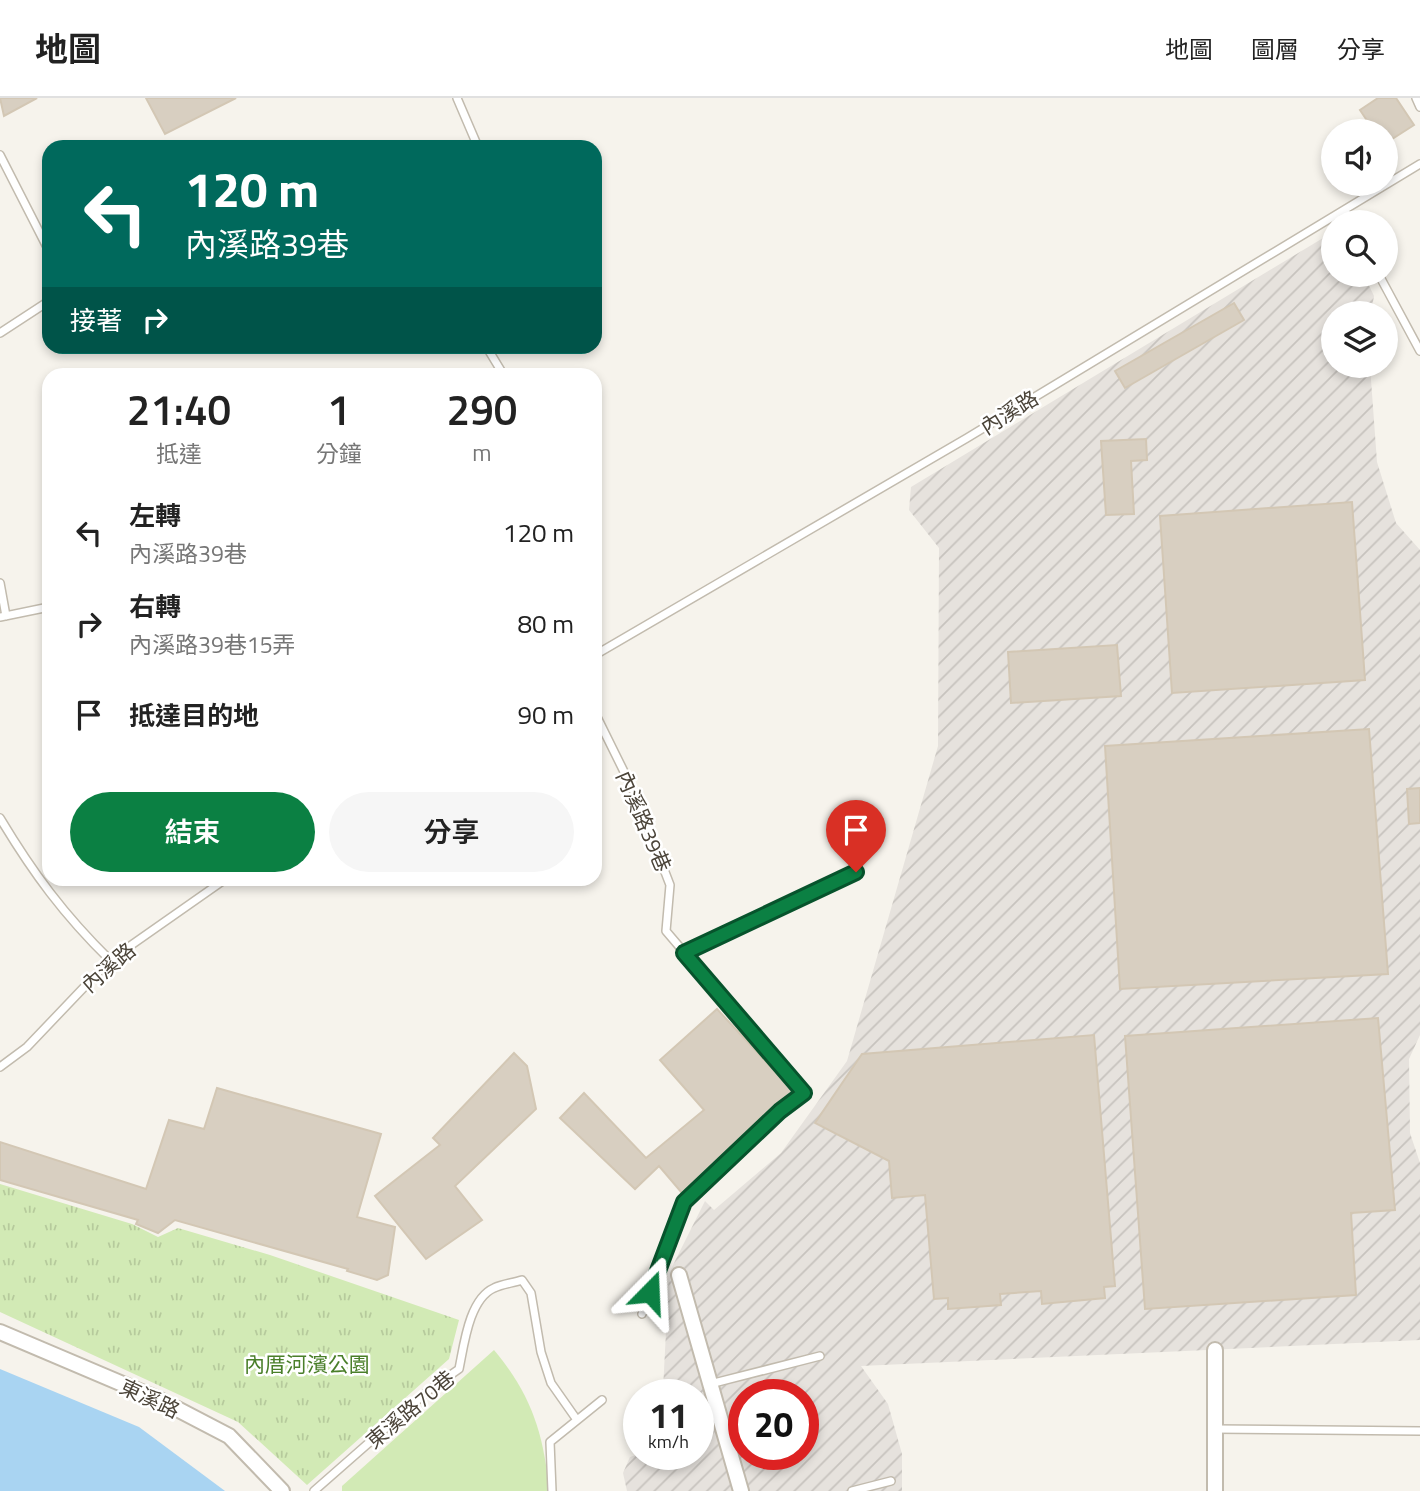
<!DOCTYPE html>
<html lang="zh-TW">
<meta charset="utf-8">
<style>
:root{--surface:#fff;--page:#f6f6f6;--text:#222;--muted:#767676;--line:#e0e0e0;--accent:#0b8043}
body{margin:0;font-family:"Titillium Web","Noto Sans TC",sans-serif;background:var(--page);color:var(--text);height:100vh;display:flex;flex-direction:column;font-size:26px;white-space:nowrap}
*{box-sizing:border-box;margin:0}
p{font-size:23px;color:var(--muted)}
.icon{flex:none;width:38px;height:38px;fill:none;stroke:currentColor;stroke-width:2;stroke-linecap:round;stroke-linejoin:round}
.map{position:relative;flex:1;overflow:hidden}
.drawer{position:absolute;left:42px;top:270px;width:560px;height:518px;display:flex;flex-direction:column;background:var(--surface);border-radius:21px;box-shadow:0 4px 10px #0003}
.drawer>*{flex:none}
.banner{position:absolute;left:42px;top:42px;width:560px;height:214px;border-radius:21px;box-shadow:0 4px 10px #0003;background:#00695c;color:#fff;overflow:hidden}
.buttons{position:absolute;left:1321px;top:21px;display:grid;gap:14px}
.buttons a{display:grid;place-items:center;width:77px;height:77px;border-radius:50%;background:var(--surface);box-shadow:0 4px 10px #0003;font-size:35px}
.speed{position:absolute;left:623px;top:1281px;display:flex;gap:14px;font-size:35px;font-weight:700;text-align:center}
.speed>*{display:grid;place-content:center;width:91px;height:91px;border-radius:50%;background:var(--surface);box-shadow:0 4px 10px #0003;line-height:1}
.speed small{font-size:18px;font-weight:400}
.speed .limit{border:10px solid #d22;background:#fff;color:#111}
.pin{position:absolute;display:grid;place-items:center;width:60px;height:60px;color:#fff;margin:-72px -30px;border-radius:50% 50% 50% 0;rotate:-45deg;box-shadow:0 0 7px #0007}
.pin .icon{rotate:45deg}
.me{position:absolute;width:77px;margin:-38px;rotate:21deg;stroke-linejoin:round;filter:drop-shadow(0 0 5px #0008)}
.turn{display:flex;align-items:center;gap:24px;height:147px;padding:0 28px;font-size:32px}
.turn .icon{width:91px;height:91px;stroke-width:2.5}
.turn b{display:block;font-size:49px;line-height:60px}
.then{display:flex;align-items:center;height:66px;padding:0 28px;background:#0003;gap:14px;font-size:26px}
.eta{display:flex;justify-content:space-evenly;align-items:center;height:119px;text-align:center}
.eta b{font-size:42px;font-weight:600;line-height:49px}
.cta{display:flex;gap:14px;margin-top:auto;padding:14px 28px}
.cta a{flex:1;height:80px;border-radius:42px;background:var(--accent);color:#fff;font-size:28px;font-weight:600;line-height:80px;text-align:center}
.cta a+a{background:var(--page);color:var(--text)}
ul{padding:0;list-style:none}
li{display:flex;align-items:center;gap:21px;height:91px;padding:0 28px}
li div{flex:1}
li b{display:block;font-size:26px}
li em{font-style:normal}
header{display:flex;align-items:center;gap:42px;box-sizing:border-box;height:98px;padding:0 35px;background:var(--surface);border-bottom:2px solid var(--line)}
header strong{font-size:33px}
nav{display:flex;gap:38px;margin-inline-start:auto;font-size:24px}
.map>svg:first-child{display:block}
.industrial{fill:url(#industrial-furrows);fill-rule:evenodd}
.park{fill:url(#park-tufts)}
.pitch{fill:#d2eab5}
.water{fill:#a9d4f2}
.building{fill:#d8cfc1;stroke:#d3c7b4;stroke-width:2}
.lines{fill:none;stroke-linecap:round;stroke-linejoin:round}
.lane-casing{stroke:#c2bbae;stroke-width:10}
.street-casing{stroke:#c2bbae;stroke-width:18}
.lane{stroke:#fff;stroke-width:7}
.street{stroke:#fff;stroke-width:14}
.route-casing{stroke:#07532c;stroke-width:18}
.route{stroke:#0b8043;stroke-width:12}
.labels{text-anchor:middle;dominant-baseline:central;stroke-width:5;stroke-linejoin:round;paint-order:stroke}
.street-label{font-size:21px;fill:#4b4439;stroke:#fff}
.park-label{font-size:21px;fill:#4a7f2a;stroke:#fff}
</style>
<header>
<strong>地圖</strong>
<nav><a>地圖</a><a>圖層</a><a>分享</a></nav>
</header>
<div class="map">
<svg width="1420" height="1393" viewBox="0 0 1420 1393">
<defs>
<pattern id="industrial-furrows" width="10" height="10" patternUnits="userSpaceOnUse" patternTransform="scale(1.75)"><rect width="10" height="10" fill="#e6e2dd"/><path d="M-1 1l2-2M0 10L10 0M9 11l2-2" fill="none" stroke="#c7c3be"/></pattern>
<pattern id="park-tufts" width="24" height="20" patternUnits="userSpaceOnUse" patternTransform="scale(1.75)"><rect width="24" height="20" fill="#d2eab5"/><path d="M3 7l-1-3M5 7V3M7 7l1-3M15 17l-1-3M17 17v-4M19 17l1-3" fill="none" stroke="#b6ca9c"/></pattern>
</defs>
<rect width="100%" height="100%" fill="#f6f3ec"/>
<!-- industrial -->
<path class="industrial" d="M1333,134l1,43h30l10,21 -3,17h-37v53h36l7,96 19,61 24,27v485l-11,24 1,74 10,30v177l-559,26 27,38 14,50v37h-275l-4,-18 7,-16 9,-3h59v-59h-34l-1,-5 6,-117 36,-72 9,9 67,-57 66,-92 91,-315 1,-198 -30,-38 2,-23zM744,1297h59v59h-59z"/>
<!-- park -->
<path class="park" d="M0,1086l132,40 26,13 20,-9 92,27 189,65 -10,39 -142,126 -69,-63 -238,-110z"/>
<!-- pitch -->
<path class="pitch" d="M494,1252c37,44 50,84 55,141h-207v-5z"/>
<!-- water -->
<path class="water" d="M0,1271l139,58 86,64h-225z"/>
<!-- building -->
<path class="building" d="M0,0h37l-33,18z
M146,0h90l-71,36z
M1378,0h18l18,27 -28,18v-12h-12l-14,-21z
M1234,205l10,17 -119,68 -10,-17z
M1146,341l1,21 -16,1 3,53 -28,1 -5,-74z
M1352,404l13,178 -193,13 -12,-177z
M1117,547l4,51 -110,7 -3,-51z
M1369,631l19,245 -268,15 -15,-243z
M1420,690v35l-11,1 -2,-35z
M717,911l77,83 -112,101 -23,-27 -24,23 -75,-71 24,-25 62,65 58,-48 -44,-50z
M1378,920l17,192 -44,3 5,82 -211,14 -20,-273z
M1094,937l21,251 -11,1 1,11 -63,6 -1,-13 -41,3 1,11 -53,4v-11l-14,1 -9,-104 -33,3 -3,-37 -74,-38 47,-69z
M514,955l13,13 9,43 -81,77 27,34 -56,39 -51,-63 65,-51 -7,-7z
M217,990l164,46 -24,83 38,10 -7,48 -11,5 -30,-9 1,-2 -173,-49 -17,13 -22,-9 2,-4 -138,-40v-38l146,47 23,-69 35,9z"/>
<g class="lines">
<defs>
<path id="lane" d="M457,0l21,49
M1416,0l4,9
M0,57l49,96
M1345,112l6,12
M1379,177l41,76
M0,235l49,-32
M98,248h1
M486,248l17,28
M0,485l6,33
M0,519l49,-10
M595,557l372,-217 453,-274
M595,615l40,81 35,91 -4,46 138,162 -24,18 -95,91 -43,112
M0,720c33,55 64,97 110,142
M684,855l172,-81
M0,969l27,-20 83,-87 117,-82
M710,1286l110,-28
M1215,1331l205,2
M314,1393l115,-101 30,-21c5,-24 10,-70 35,-81 8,-4 19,-5 28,-8l9,13 10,59 10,31 26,37
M552,1393l-2,-49 52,-42
M852,1393l39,-10"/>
<path id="street" d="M679,1177l62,216
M0,1234l158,67 71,37 53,55
M1215,1252v141"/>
</defs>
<!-- lane casing -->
<use href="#lane" class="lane-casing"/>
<!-- street casing -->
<use href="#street" class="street-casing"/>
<!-- lane -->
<use href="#lane" class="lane"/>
<!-- street -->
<use href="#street" class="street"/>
</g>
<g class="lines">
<defs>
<path id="route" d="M650,1194l34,-90 96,-91 24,-18 -120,-140 172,-81"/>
</defs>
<!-- route casing -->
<use href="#route" class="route-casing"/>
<!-- route -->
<use href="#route" class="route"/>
</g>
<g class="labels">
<!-- street labels -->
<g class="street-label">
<text transform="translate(1009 314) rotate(-32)">內溪路</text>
<text transform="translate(644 723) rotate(67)">內溪路39巷</text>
<text transform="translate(108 869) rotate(-41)">內溪路</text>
<text transform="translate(150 1300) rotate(25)">東溪路</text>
<text transform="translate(410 1311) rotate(-40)">東溪路70巷</text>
</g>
<!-- park labels -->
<g class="park-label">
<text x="307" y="1266">內厝河濱公園</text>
</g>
</g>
</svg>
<div class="buttons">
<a><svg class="icon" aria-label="sound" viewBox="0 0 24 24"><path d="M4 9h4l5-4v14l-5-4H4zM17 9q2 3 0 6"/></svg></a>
<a><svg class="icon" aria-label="search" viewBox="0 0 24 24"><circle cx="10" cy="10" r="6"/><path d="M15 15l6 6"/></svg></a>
<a><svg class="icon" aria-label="layers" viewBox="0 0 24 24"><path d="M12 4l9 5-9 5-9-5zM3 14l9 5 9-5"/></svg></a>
</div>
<div class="speed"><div>11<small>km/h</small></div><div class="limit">20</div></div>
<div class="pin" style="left:856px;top:774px;background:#d93025"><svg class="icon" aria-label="arrive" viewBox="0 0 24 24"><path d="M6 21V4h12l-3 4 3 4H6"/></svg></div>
<svg class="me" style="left:650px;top:1194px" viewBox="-20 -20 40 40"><path d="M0-17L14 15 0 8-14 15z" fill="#0b8043" stroke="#fff" stroke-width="4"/></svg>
<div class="banner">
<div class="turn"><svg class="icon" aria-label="left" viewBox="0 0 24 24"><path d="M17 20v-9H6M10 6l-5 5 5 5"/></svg><div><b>120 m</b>內溪路39巷</div></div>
<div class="then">接著<svg class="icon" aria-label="right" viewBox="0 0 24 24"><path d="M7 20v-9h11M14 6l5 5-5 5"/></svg></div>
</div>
<section class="drawer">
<div class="eta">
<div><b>21:40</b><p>抵達</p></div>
<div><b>1</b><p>分鐘</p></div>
<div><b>290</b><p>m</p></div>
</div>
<ul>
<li><svg class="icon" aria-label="left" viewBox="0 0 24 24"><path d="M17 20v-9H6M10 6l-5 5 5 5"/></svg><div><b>左轉</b><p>內溪路39巷</p></div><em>120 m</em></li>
<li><svg class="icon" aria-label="right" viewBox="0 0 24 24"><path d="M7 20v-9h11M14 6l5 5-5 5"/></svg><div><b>右轉</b><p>內溪路39巷15弄</p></div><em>80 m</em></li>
<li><svg class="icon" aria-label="arrive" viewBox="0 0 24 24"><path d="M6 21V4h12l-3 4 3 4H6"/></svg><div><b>抵達目的地</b></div><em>90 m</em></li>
</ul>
<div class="cta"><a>結束</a><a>分享</a></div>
</section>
</div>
